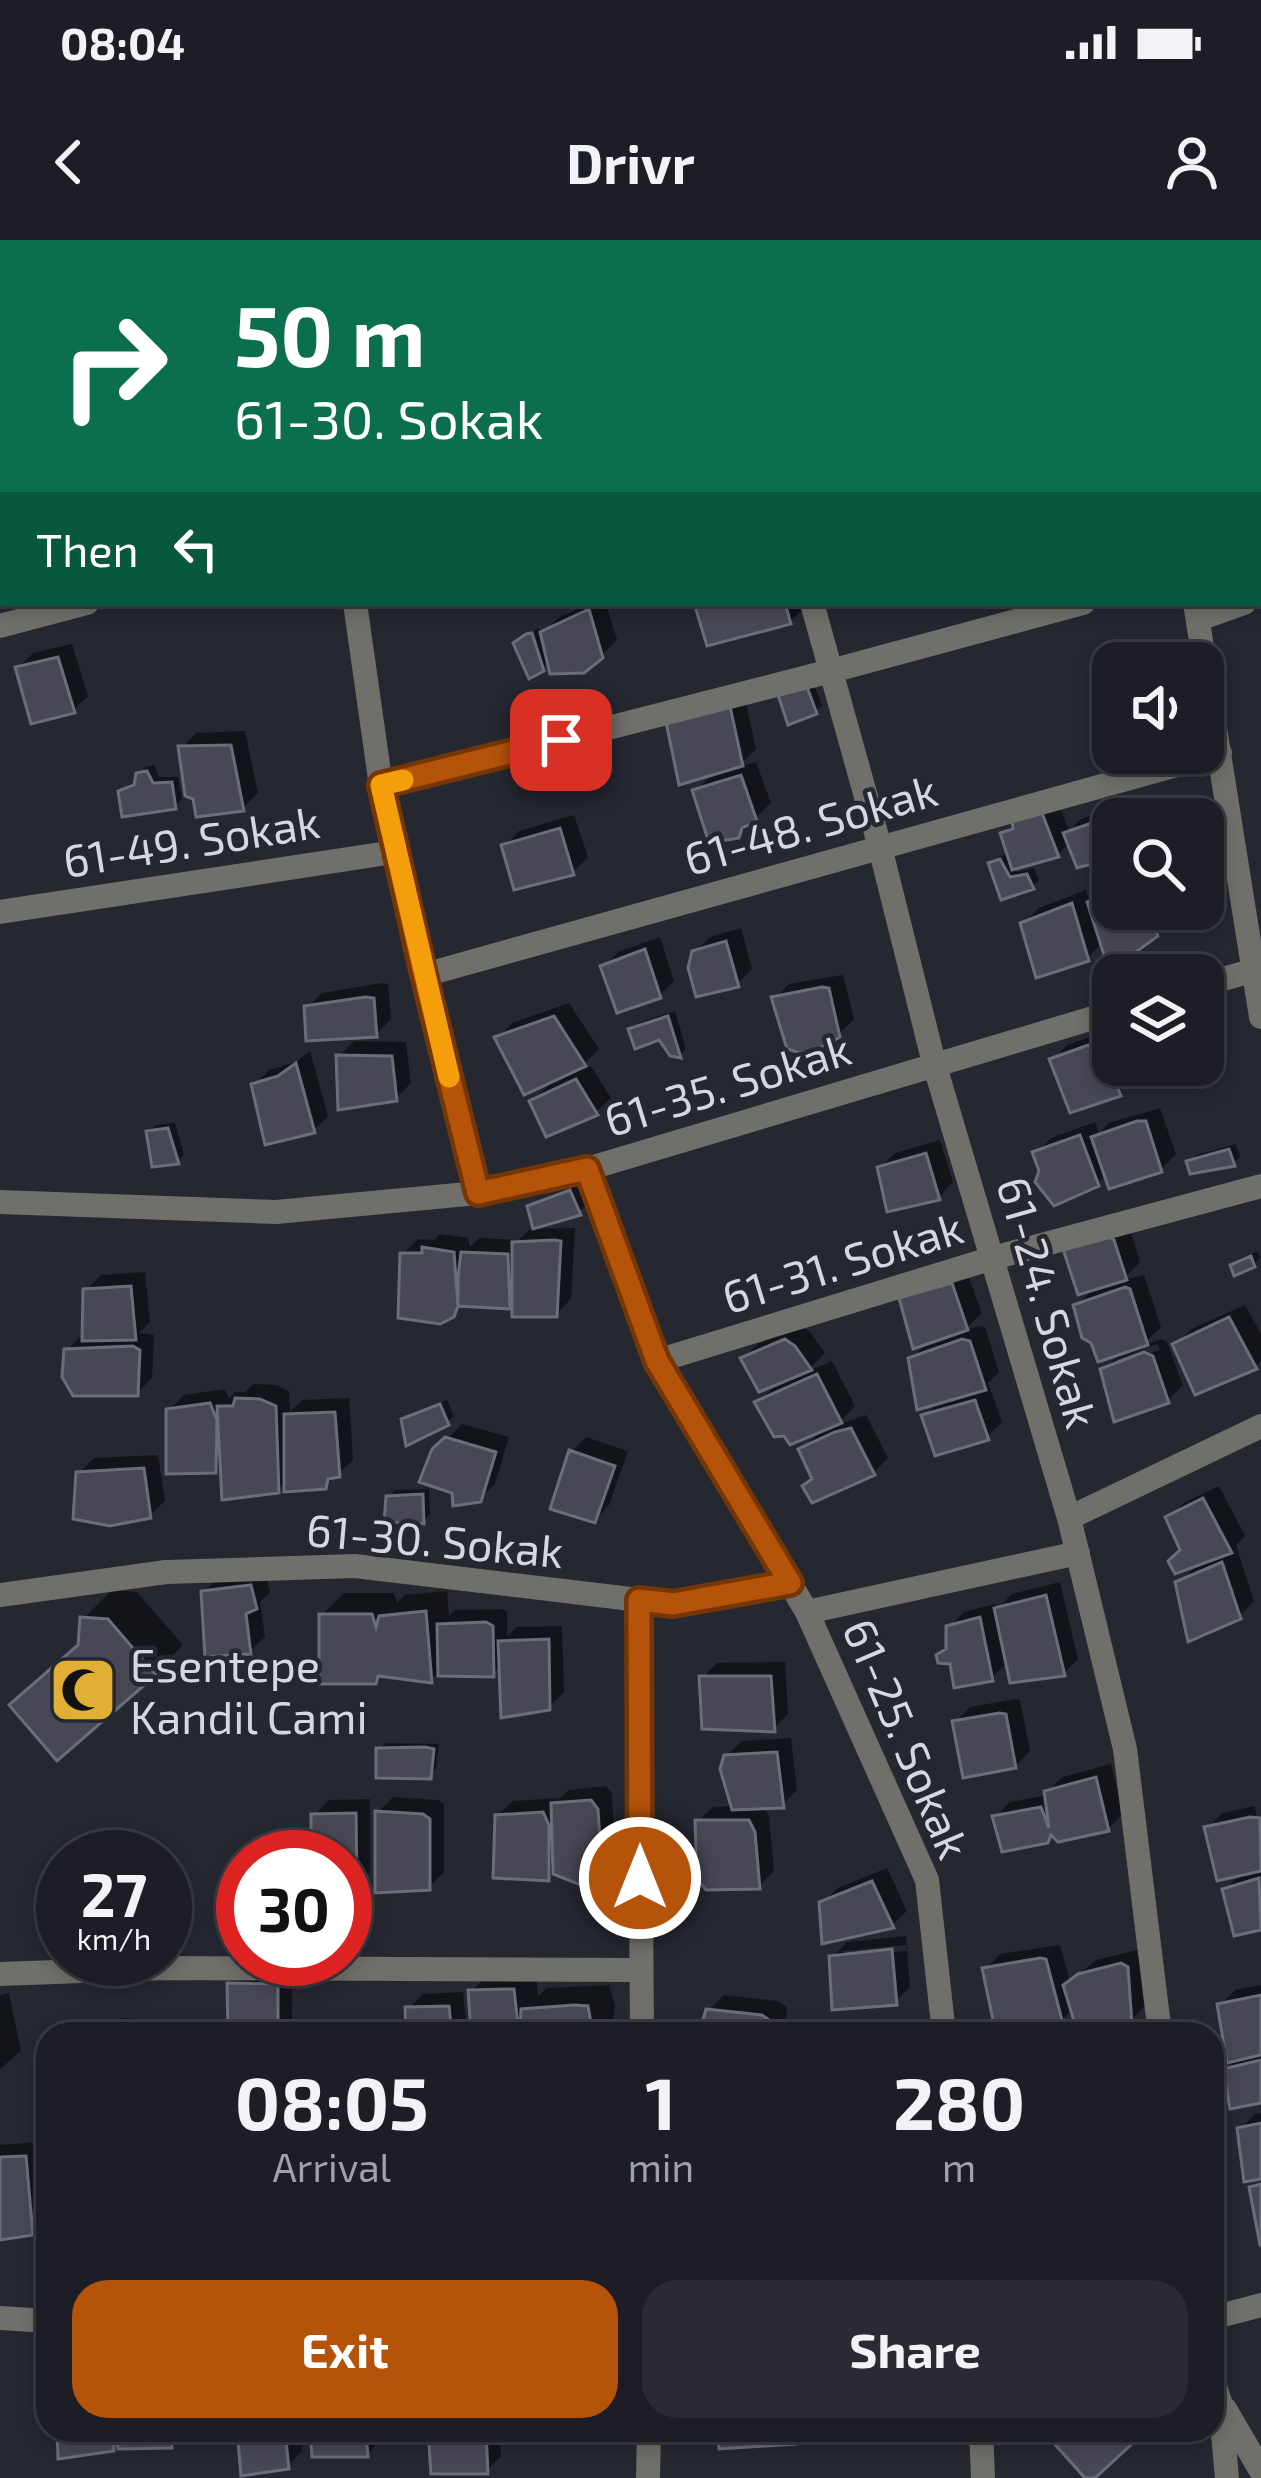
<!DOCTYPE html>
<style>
:root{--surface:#1c1d25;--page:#292a32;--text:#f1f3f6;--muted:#a0a2a7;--line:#3a3b42;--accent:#b45309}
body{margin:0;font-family:"Exo 2",sans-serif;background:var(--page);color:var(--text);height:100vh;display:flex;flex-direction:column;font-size:45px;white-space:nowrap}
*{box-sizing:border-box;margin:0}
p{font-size:39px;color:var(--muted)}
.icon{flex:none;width:66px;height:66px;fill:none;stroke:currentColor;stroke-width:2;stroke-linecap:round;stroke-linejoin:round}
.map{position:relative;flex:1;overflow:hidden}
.panel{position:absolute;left:36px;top:1782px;width:1188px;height:420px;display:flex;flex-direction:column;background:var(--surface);border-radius:36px;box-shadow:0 6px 18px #0003,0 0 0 3px var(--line)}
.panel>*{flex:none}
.banner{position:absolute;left:0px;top:0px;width:1263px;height:366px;box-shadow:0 6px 18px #0003,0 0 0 3px var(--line);background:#0b6e4f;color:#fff;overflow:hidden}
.buttons{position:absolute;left:1092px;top:402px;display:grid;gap:24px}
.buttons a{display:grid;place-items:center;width:132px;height:132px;border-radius:24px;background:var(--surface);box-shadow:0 6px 18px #0003,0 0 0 3px var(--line);font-size:60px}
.speed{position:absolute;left:36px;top:1590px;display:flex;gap:24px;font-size:60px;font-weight:700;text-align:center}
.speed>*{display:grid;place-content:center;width:156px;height:156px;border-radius:50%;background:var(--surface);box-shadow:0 6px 18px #0003,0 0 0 3px var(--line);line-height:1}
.speed small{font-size:30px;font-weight:400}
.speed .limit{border:18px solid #d22;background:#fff;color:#111}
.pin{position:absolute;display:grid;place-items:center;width:102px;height:102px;color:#fff;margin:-51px;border-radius:24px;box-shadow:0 6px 18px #0006}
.me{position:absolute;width:132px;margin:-66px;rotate:0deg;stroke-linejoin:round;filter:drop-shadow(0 0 9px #0008)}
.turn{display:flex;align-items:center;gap:42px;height:252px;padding:0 36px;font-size:54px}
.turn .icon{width:156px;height:156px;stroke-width:2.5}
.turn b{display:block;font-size:84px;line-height:102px}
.then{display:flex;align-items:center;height:114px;padding:0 36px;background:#0003;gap:24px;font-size:45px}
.eta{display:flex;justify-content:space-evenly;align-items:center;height:204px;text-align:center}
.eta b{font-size:72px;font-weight:700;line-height:84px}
.action{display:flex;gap:24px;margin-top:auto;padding:24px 36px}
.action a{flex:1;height:138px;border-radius:36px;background:var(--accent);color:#fff;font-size:48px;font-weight:700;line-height:138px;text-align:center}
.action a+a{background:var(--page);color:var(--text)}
.status{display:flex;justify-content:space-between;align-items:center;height:84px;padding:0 60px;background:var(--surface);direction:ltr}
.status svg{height:33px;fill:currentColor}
header{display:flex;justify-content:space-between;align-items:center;height:156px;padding:0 36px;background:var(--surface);font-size:54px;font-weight:700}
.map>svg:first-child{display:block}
.shadow{fill:#0007;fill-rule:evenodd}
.building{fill:#474854;stroke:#6b6d79;stroke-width:3}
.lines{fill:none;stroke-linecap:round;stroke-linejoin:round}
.street{stroke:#716f69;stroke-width:24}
.route-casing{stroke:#753606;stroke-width:30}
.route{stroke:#b45309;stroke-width:21}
.slow{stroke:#f59e0b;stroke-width:21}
.labels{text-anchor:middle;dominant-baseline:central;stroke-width:9;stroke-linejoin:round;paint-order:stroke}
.street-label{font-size:45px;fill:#d6d8de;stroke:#252731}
.poi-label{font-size:45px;fill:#d6d8de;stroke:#252731;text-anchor:start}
</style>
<div class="status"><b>08:04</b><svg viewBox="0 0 49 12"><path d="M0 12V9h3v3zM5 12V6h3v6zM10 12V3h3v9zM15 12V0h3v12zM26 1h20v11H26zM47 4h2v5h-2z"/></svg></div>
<header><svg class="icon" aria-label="back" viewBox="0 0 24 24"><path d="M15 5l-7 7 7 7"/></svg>Drivr<svg class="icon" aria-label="person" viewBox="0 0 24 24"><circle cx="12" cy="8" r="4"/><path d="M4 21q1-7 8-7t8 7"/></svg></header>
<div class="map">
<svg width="1261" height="2238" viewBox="0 0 1261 2238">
<rect width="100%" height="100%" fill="#252731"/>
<!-- shadow -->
<path class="shadow" d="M363,0h85v1l-84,2z
M753,0h71l1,3h-73z
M1057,0h39l1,3h-39z
M1260,205h1l-1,80z
M591,363h15l11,37 -16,16 -51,4 -8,9 -19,-32 16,-9 2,8 17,-18z
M697,363h106l2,4 -15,15z
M72,404l16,52 -15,14 -55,-42 15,-15z
M813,442l9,23 -7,7 -27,-23z
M744,453l12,56 -18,18 18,-5 15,41 -33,32 -42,-45 19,-18 -46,-49z
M245,491l13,62 -15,15 -61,-60 14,-15z
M154,525l5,12h19l4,22 -7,7 -54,-14 7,-7 10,-3 1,-8 7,-7z
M1057,559l12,32 12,-12 41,-15 5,2 3,13h-17v36l-43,-13 -12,13 -44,11 3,6 17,-4 5,12 -7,7 -29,9 -11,-32 6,-7 11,-4 -6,-19 27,-27z
M574,575l14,42 -15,15 -68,-26 14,-15z
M1113,645v24h55l3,10 -15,15 -53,8 -16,16 -63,-35 15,-15 47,-18 4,13 15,-15z
M741,688l11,41 -15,15 -42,-32 15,-15z
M660,697l14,44 -15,15 -56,-29 15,-15z
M843,735l11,44 -15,15 -64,-36 14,-14z
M382,743l6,1 3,35 -15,15 -69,-26 15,-15z
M569,763l30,46 -23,23 15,-6 20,32 -15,14 -64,-11 24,-23 -58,-41 14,-14z
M675,771l11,38 -6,6 -19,-19 -30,-6 7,-7z
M1113,789v36h80l-56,10 -18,18 -66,-33 14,-15z
M354,801l52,1 5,41 -15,15 -57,-42z
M310,811l18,65 -15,15 -59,-46 15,-15 27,-8z
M1160,868l16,46 -15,15 -54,5 -10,10 -55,-13 -6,-18 15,-15 44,-16 4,11 10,-10z
M175,883l9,32 -7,6 -28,-29 7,-7z
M940,900l13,42 -14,15 -59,-29 15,-15z
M1236,904l4,13 -7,6 -43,-1 6,-7z
M577,945l9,20 -7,7 -48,-5 7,-7z
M1129,986l11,36 -18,18 22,-5 17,52 -19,19 19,-7 6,3 16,43 -15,15 -64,-30 19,-20 -47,-44 19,-19 -14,-55zM1157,1104l3,6 -44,16v-6z
M575,988l-4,71 -15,15 -44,-8 -48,-3 -12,12 -49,-61 15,-15 16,1 6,-6 28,4 2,9 9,-9 40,2 11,-11z
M1258,1011l2,7 -7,7 -19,1 6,-7z
M966,1030l16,43 -19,18 16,-5 6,1 14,45 -11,11 14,39 -15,15 -62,-21 15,-16 -29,-41 19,-19 -28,-42z
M145,1032l5,50 -11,11 15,2 -2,43 -15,15 -70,-43 15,-15h4v-45l15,-15z
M1245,1065l16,29v27l-5,5 -59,25 -21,-47 15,-15z
M801,1086l9,6 15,21 -19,19 26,-11 23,45 -18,19 29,-10 22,43 -14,14 -60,6 -12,-28 21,-22 -65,-25 22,-23 -37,-22 15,-14z
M253,1144l23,1 13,6 1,21 12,-12 47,-2 4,62 -28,26 -38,-5 -9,9 -55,-28 -9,8 -45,-60 15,-15 41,-6 4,10 6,-7h10z
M447,1160l7,16 -7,6 -43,-2 7,-7z
M462,1184l47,13 -14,47 -16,16 -24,-9 -20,-40z
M586,1197l42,14 -19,54 -14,15 -24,-68z
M158,1215l7,46 -15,14 -71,-42 15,-15z
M1219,1246l26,50 -9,9 18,56 -15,15 -60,-33 21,-21 -17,-12 -14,-32 15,-15z
M429,1249l1,25 -7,7 -35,-24 7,-7z
M265,1331l5,21 -10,10 5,35 -15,14 -46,-59 15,-15z
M1060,1342l18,77 -15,15 -55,-12 -17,16 -42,-32v-19l15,-15 31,-8 1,6 16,-16z
M112,1350l25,2 46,53 -29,28 -141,32 68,-63 2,-23z
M447,1351l2,25 6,-6 47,-1 5,2v26l9,-10 46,-1 2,66 -15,15 -47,-43 -10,10 -54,-1 -7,7 -49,-6 -8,7 -52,-66 22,-22h50l3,10 8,-8z
M785,1422l3,52 -15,15 -71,-51 15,-15z
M1016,1459l4,1 10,51 -15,15 -60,-44 15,-15z
M791,1498l6,52 -15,15 -19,1 6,10 5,55 -15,15 -61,-65 15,-14 21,-1 -8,-50 16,-15z
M386,1503l53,1 -3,25 -7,7 -50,-26z
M1111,1524l12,50 -15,15 -54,5 -7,6 -51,-23 14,-15 38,-7 -1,-3 15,-15z
M606,1546l6,7 4,72 -15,15 -47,-8 -7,6 -50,-62 16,-15 47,-3 9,-8z
M393,1557l45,3 6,4v68l-15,15 -51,-75z
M370,1559v73l-14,15 -11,-1v-29h-31v-42l15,-15z
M1255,1566l6,39v82l-25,6 -11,-43 17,-18 -34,-44 14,-15z
M887,1628l20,43 -15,14 -70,-22 16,-15z
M906,1696l4,51 -15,15 -63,-45 15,-15zM906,1705l1,6 -63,6v-6z
M1060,1705l10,37 26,-22 41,-10 5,2 3,54 -15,15 -57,-13 -12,13 -29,2 -9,9 -23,2 -14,-65 14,-15z
M536,1728l2,28 9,-8 62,-3 6,20 -3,29h-138l-3,-42 22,-23z
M245,1729l47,1v61l-3,3h-58l-1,-50z
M1261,1745v114l-35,-29 12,-13 -18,-52 15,-15z
M463,1752l4,42h-58l-1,-25 15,-15z
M9,1753l12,58 -21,18v-74z
M724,1755l54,6 9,6 -3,27h-82l7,-24z
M121,1778l57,3v13h-72z
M1261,1873v63l-21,-47 15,-15z
M40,1902l1,13 7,-7v89l-6,-15 -10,11 -32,4v-92z
M60,2190h126l-15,15 -51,-4 -8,7z
M195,2190h106l1,21 -15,15 -48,-35 -8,7z
M313,2190h68l1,9 -15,15z
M431,2190h69l1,26 -15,15z"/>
<!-- building -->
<path class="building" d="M903,0h83l-3,3h-77z
M694,363h91l6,21 -84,22z
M589,369l14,49 -19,15 -34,1 -10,-42z
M532,393l12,38 -15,8 -16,-36 13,-9z
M58,417l17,56 -44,11 -16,-57z
M807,447l10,27 -29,11 -10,-30z
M730,466l13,60 -64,19 -13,-63z
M231,505l13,66 -48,6 -3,-18 -8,-3 -7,-50z
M147,531l6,12 19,-1 4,27 -54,8 -4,-26 16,-6 2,-12z
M741,535l16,46 -15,7 -3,10 -30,5 -17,-53z
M1042,573l17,44 -47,13 -12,-37 13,-4 -1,-8z
M1106,578l7,5v35l-36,10 -14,-35z
M560,588l14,47 -60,15 -13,-45z
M1000,619l10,18 17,-3 7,15 -33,11 -13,-37z
M1113,652v17h35l10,27 -25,18 -29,1 -17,-53z
M1072,663l17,58 -53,17 -16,-55z
M726,701l13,46 -43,10 -8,-29 4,-17z
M645,709l16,49 -44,15 -17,-47z
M822,747l7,1 11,49 -33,18 -20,-6 -16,-52z
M365,757l9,1 3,39 -71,4 -2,-35z
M554,776l32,50 -62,29 -30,-58z
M668,776l13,42 -11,-2 -11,-16 -24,9 -7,-20z
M1100,801l21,55 -51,17 -21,-54z
M336,815l56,1 5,45 -59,9z
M296,823l19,70 -50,12 -14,-61 27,-8z
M1130,825h61l2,4 -55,18z
M576,839l22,36 -52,22 -17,-36z
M1137,881h9l16,51 -53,17 -18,-52z
M168,888l11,36 -27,3 -6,-36z
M1080,895l19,51 -45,20 -19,-24 4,-11 -7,-19z
M1229,909l6,17 -45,8 -4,-13z
M926,913l14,47 -53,12 -10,-45z
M570,950l11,25 -48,14 -6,-23z
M1107,995l7,5 13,40 -49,15 -16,-49z
M554,1000l7,1 -4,76h-45v-75z
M422,1007l32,5 4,54 -4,11 -14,7 -42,-6 2,-65h22z
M461,1012l47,2 2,55 -52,-3v-29z
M1251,1016l4,11 -21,9 -4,-11z
M952,1043l16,47 -55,19 -14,-51z
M131,1046l5,54 -54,1 1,-52z
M1125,1047l5,2 18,56 -50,17 -7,-19 -9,-5 -9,-33z
M1229,1077l28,52 -62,26 -23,-51z
M785,1099l10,7 17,24 -53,22 -19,-34z
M962,1099l8,2 16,49 -69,20 -9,-52z
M133,1106l7,4 -2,46h-65l-11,-19 2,-28z
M1144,1112l9,4 16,47 -55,19 -14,-53z
M817,1134l25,49 -52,22 -6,-9 -10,1 -20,-35z
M235,1158l25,1 16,7 3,87 -57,7 -5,-94h16z
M975,1160l14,40 -54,16 -14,-41z
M210,1163l7,17 -1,53 -50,1v-65z
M440,1164l9,21 -43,21 -5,-27z
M335,1172l5,65 -12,2 -2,10 -42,3v-78z
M851,1188l24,47 -63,28 -10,-17 10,-7 -14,-30 37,-17z
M445,1197l51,15 -15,50 -28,4 -1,-13 -33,-11 13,-33z
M569,1210l46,16 -20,57 -45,-14z
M144,1228l7,50 -41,8 -37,-7 3,-47z
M423,1254l1,30 -40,-2 2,-26z
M1203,1258l29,55 -57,21 -7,-13 12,-11 -15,-33z
M1222,1322l19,57 -53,23 -13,-60z
M251,1345l6,24 -11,5 5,40 -46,3 -4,-66z
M1046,1355l19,81 -55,7 -16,-75z
M426,1371l6,72 -54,-7 -2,8h-57v-70h53l4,13 3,-11z
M80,1377l28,2 48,56 -99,86 -48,-56 69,-60z
M980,1377l13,64 -39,7 -4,-24 -12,-1 -2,-8 10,-6v-23z
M486,1382l7,4 1,51 -56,-1 -1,-52z
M549,1399l1,71 -49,8 -3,-77z
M699,1436h72l4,56 -73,-3z
M999,1473l7,1 10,54 -53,10 -11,-57z
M425,1507l9,2 -3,30 -55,-1v-30z
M777,1512l7,56 -52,2 -12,-41 4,-14z
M1096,1537l13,54 -51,11 -7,-7 -3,8 -46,9 -10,-36 49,-9 8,21 -5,-37z
M591,1560l7,9 5,74 -15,5 -35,-14 -2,-71z
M375,1571l48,3 7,5v71l-55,3z
M543,1572l6,13v56l-56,-3 2,-63z
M356,1573l1,77 -12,-1v-32h-34v-43z
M1250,1577l10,1 1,53 -44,10 -13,-54z
M695,1580h54l6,12 5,57 -54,1 -9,-11z
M1259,1638l2,52 -27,6 -12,-47z
M872,1641l22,47 -72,16 -3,-42z
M892,1709l5,56 -65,5 -3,-54z
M1040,1718l6,1 17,65 -38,3 -1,7h-28l-14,-66z
M1121,1723l7,4 4,57 -40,10h-14l-15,-49 15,-11z
M227,1743l51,1v50h-50z
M514,1749l5,45h-48l-3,-44z
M1261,1755v60l-34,8 -10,-59z
M574,1765l14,1 5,28h-73l1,-25z
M449,1766l3,28h-46l-1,-27z
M706,1769l56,6 11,8 -1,11h-73z
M1261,1820v43l-31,6 -7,-40z
M1261,1883v56l-17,3 -7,-54z
M48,1914v86l-8,1 -4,-86z
M26,1916l7,79 -33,5v-83z
M1261,1944v61h-1l-11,-58z
M57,2190h56l1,21 -56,8z
M116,2190h55l1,18 -54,1z
M192,2190h41l-1,11 -39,2z
M237,2190h48l4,39 -48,7z
M310,2190h56l2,27h-56z
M428,2190h58l2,44h-57z
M523,2190h72v11l-72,1z
M718,2190h77l1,14 -77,5z
M1042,2190h105l-52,48h-10z"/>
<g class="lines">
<!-- street -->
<path class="street" d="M275,0v3
M544,0v3
M1112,0l1,3
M1260,27h1
M1260,357h1
M355,363l26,183 13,66 84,341
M812,363l68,244 54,216 135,455 56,231 35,285
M1195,363l66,414
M1199,379l45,-16
M0,386l87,-23
M381,546l450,-115 252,-68
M0,672l394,-60
M424,735l796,-222
M1203,745l58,-17
M587,929l70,192 150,251 120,268 17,154
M0,962l276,10 202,-19 109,-24 526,-157
M657,1121l336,-103 268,-72
M1069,1278l192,-92
M0,1355l166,-23 189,-6 318,38 118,-21
M639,1360l3,434
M807,1372l271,-59
M0,1734l166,-6 474,2
M0,2078l48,3
M1212,2078l49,-13
M1212,2137l8,25 7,76
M1225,2169l36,62
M981,2190l2,48
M648,2238l1,-48"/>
</g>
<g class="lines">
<defs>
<path id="route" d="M561,500l-180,45 43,190 54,218 109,-24 70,192 133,222 -117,21 -34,-4 1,278"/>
</defs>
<!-- route casing -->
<use href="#route" class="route-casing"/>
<!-- route -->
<use href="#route" class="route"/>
<!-- slow -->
<path class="slow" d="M403,540l-22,5 68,292"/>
</g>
<!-- icons -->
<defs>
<symbol id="mosque-square" viewBox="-11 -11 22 22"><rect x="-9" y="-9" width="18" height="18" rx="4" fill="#e1af34" stroke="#252731"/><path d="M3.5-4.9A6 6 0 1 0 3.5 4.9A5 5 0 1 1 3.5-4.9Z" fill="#111"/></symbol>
</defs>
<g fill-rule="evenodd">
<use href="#mosque-square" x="45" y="1412" width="76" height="76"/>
</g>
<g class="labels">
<!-- street labels -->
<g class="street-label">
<text transform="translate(810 583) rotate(-16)">61-48. Sokak</text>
<text transform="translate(191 600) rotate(-9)">61-49. Sokak</text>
<text transform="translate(727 843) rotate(-17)">61-35. Sokak</text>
<text transform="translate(842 1021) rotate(-17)">61-31. Sokak</text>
<text transform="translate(1049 1062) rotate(74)">61-24. Sokak</text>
<text transform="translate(435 1299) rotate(5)">61-30. Sokak</text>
<text transform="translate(908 1498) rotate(67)">61-25. Sokak</text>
</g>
<!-- poi labels -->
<g class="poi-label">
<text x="130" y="1424">Esentepe<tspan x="130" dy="52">Kandil Cami</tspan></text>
</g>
</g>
</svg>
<div class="buttons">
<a><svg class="icon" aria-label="sound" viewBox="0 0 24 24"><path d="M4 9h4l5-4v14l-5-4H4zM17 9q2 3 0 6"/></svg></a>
<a><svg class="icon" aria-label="search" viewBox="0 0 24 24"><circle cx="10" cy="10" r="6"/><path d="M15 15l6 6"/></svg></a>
<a><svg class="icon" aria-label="layers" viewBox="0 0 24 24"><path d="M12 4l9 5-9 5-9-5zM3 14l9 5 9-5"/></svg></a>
</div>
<div class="speed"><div>27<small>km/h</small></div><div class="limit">30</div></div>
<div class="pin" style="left:561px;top:500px;background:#d93025"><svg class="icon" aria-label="arrive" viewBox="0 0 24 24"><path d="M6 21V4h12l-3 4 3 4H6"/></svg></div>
<svg class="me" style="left:640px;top:1638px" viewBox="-20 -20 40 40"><circle r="17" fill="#b45309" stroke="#fff" stroke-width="3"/><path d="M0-11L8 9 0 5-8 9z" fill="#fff"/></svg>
<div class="banner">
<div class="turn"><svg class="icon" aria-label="right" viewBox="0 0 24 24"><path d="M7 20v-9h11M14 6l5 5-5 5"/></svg><div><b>50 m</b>61-30. Sokak</div></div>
<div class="then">Then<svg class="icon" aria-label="left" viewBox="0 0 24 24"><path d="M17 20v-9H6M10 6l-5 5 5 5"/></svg></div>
</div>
<section class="panel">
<div class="eta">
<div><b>08:05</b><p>Arrival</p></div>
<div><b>1</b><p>min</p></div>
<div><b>280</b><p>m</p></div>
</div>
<div class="action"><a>Exit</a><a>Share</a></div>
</section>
</div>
